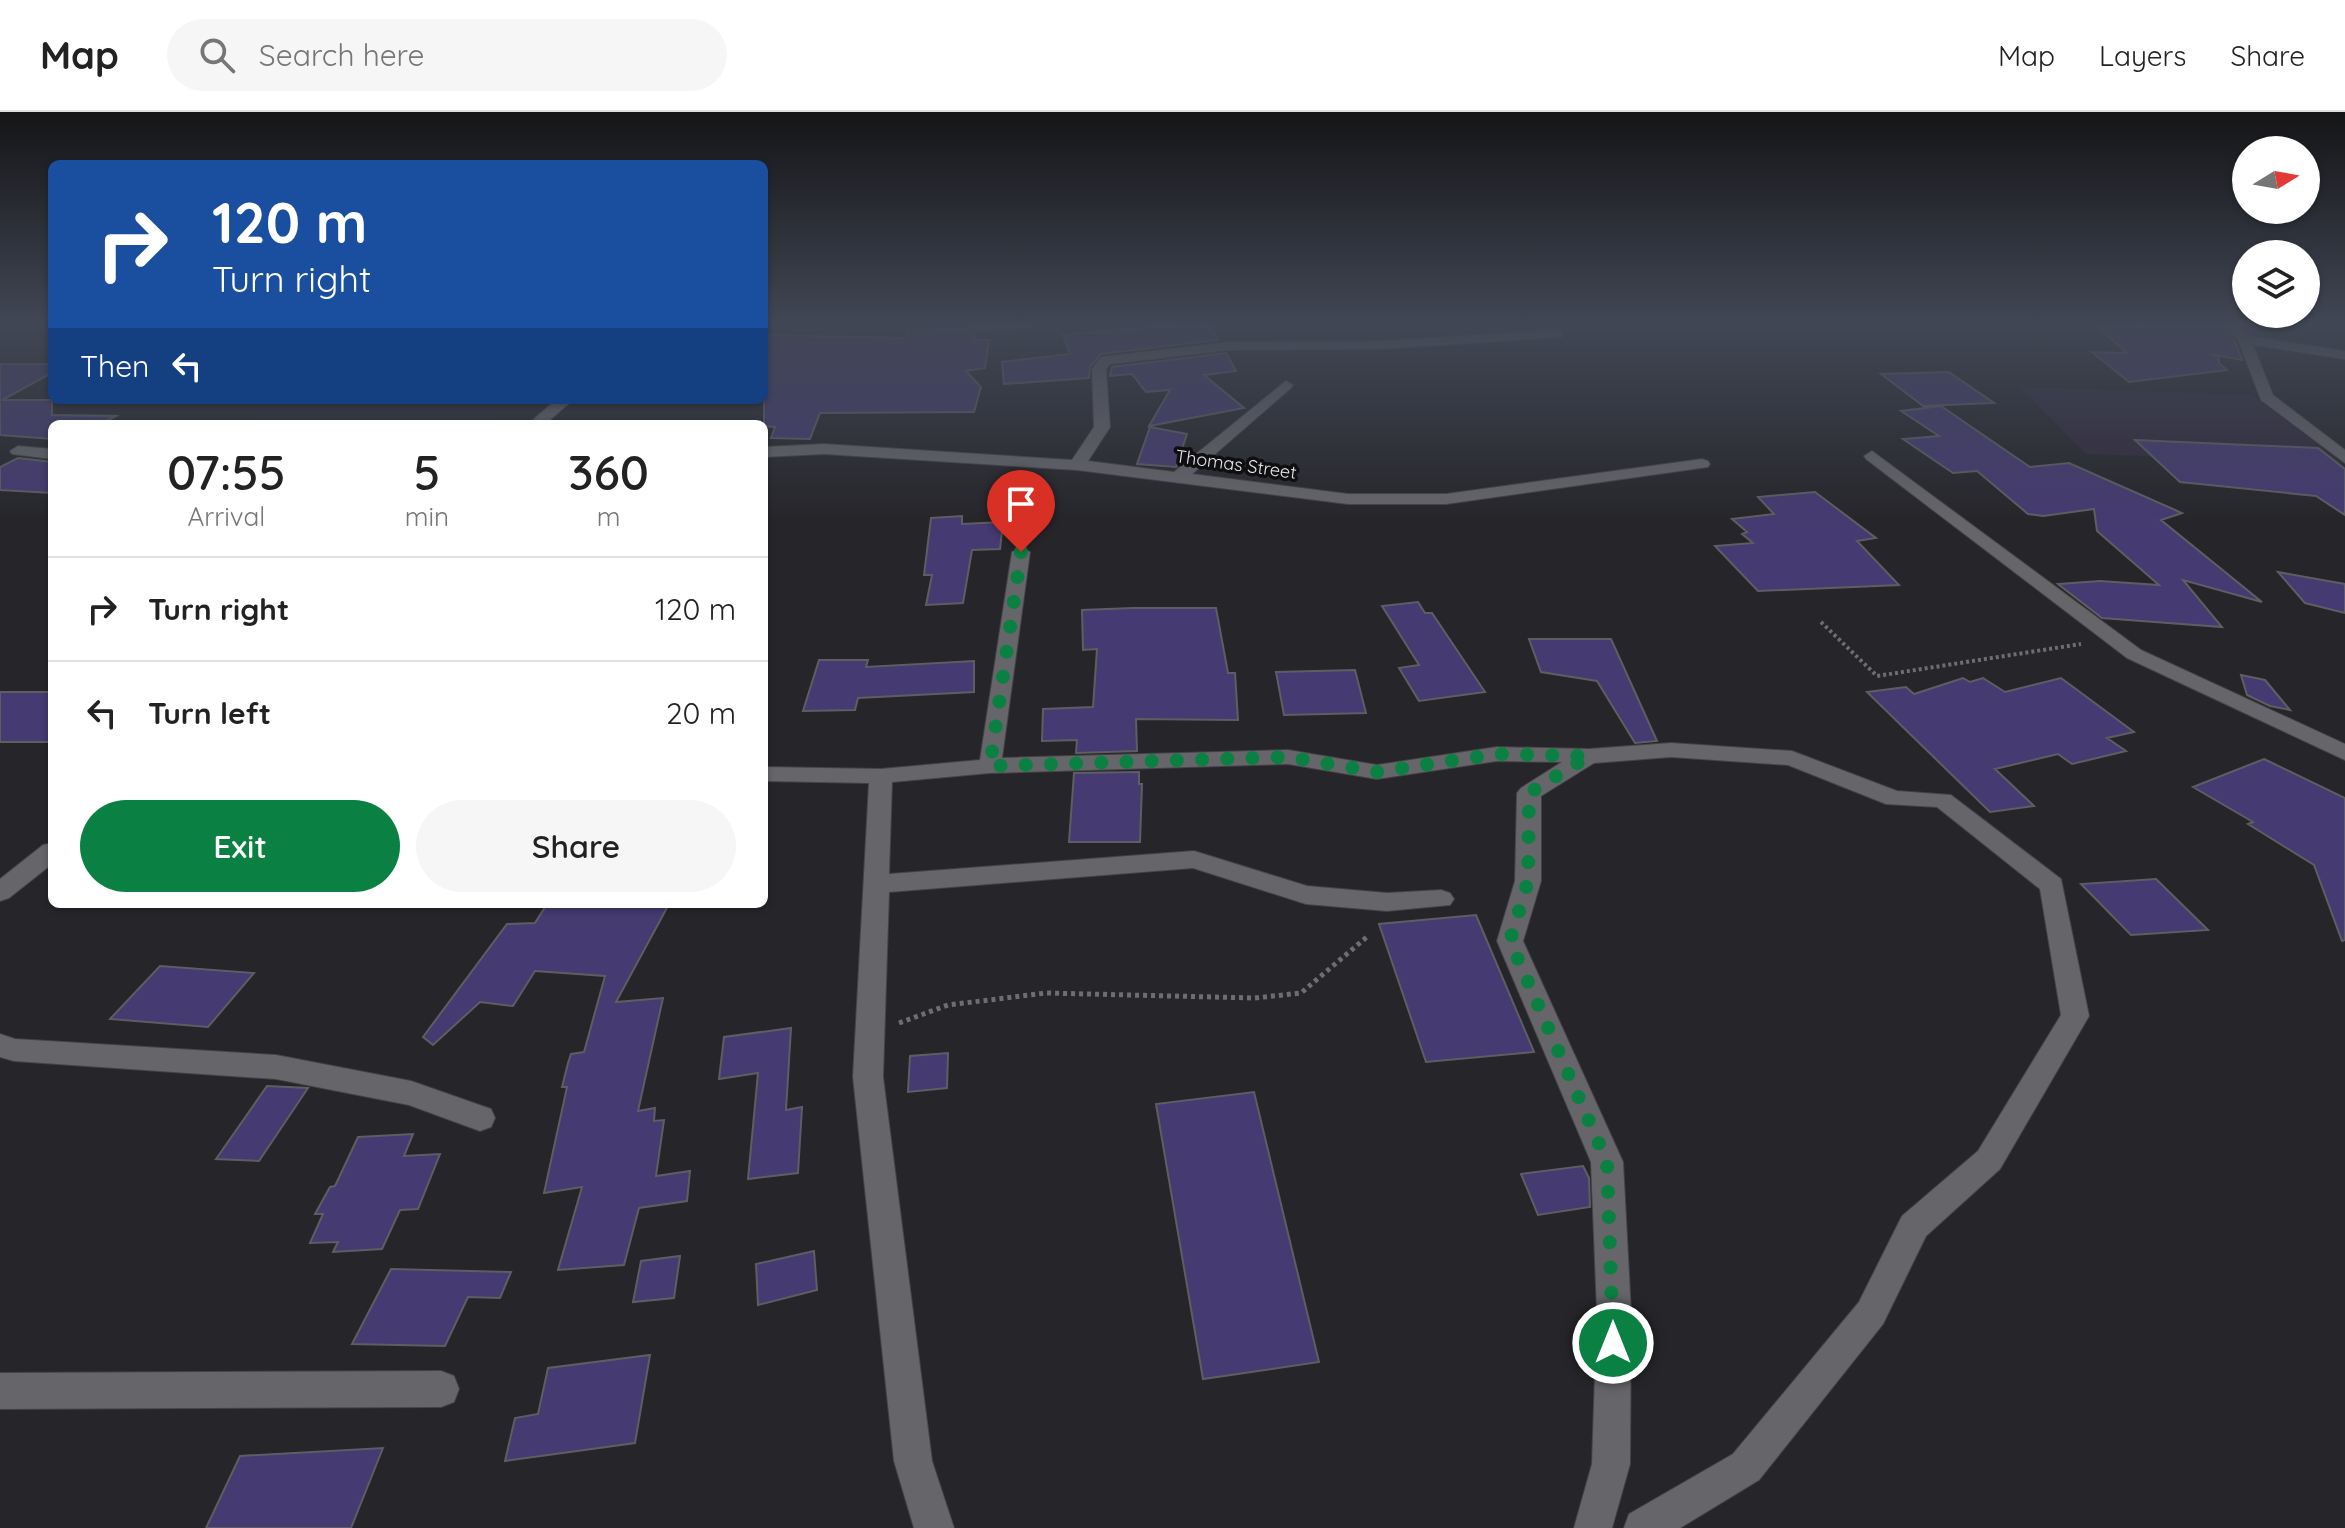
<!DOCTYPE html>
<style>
:root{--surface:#fff;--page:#f6f6f6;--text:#222;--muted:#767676;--line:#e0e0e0;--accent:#0b8043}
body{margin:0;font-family:Quicksand,sans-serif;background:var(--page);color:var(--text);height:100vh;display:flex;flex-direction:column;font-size:30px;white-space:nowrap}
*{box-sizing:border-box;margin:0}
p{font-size:26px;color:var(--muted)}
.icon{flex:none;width:44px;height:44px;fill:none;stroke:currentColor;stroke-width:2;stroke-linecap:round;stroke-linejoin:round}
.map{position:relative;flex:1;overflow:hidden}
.details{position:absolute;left:48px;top:308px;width:720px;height:488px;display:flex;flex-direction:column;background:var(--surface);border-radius:12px;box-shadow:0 2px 6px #0004}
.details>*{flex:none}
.top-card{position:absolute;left:48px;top:48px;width:720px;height:244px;border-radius:12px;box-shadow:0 2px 6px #0004;background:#1a4fa0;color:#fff;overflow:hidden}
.needle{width:52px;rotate:79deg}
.tools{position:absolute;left:2232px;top:24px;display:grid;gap:16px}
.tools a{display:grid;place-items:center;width:88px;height:88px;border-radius:50%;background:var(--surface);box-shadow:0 2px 6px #0004;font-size:40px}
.pin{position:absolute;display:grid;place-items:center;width:68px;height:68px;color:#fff;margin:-82px -34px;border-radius:50% 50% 50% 0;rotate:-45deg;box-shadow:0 0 8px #0007}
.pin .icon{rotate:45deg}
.me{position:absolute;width:88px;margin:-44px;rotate:0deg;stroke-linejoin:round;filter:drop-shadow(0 0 6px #0008)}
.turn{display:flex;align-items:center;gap:28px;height:168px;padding:0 32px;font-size:36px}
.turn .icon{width:104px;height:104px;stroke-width:2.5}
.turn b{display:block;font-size:56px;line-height:68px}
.then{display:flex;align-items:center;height:76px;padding:0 32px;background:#0003;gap:16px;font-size:30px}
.eta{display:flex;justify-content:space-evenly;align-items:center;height:136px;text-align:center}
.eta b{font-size:48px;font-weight:600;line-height:56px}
.cta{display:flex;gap:16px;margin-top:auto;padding:16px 32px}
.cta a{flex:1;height:92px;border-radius:48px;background:var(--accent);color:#fff;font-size:32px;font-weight:600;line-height:92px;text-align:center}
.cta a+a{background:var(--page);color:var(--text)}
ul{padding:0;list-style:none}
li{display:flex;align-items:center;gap:24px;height:104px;padding:0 32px;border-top:2px solid var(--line)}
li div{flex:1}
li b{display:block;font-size:30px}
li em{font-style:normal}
header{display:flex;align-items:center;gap:48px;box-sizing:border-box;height:112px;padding:0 40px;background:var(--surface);border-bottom:2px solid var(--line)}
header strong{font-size:38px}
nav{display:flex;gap:44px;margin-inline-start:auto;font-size:28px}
.search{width:560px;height:72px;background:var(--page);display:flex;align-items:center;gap:20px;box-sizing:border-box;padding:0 28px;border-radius:44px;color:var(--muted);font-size:30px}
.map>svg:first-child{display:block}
.education{fill:#312a3b}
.building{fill:#453a71;stroke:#5e5e62;stroke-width:2}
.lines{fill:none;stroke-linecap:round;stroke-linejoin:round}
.minor-casing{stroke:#434347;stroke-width:2}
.path-far1{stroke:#6e6e71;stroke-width:4;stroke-dasharray:3 3;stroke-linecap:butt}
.path{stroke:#6e6e71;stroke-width:5;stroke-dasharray:4 4;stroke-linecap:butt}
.minor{fill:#66656a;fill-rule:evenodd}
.route{stroke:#0b8043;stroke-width:14;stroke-dasharray:0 25.2}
.labels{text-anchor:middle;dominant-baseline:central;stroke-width:7;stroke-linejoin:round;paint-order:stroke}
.far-street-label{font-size:18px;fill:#e8e8ea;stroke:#0f0f11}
</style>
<header>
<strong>Map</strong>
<div class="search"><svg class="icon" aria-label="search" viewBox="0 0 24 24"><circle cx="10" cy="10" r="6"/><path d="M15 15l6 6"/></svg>Search here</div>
<nav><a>Map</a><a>Layers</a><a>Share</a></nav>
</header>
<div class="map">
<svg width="2345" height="1416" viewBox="0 0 2345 1416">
<rect width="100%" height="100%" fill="#26262a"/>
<!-- education -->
<path class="education" d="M2020,275l232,8 90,68 -256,-9z"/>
<!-- building -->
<path class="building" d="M2139,211h79l17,19 7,18 -33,-6 9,2 1,7 8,7 -98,12 -37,-30 35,1 -33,-29 48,2z
M1193,212l3,4 15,-1 7,13 -117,14 -11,13 -1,11 -85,6 -2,-22 68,-8 -7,-19z
M969,217l6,2 -1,9h15l-4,28 -19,3 15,16 -7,25 -154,1 -10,26 -39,-1 4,-11 -11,-1v-91l141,3 3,-7z
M1226,241l10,18 -32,4 40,33 -95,18 21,-36 -24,2 -14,-18 -22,2 2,-9z
M0,252h52v9l-50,27h50v15l64,1 -15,8h-49v15l-52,-4z
M1949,260l45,31 -71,3 -42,-32z
M1941,294l89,61 39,-4 113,50 -21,7 101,82 -79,-22 39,47 -120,-9 -44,-34 42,-3 59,4 -62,-54 -3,-22 -51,7 -15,-2 -51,-43 -24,2 -50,-34 36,-3 -38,-25z
M1150,315l37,7 -11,33 -39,-3z
M2135,328l183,8 27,21v46l-29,-19 -136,-14z
M18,346l34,4v31l-52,-3v-23z
M1815,380l61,46 -19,3 42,44 -141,6 -43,-45 38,-3 -11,-9 5,-2 -15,-13 42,-5 -16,-17z
M962,404v8l41,-2 -3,27 -28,1 -9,53 -37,2 6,-30h-8l7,-57z
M2278,460l67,12v29l-40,-10z
M1418,490l7,11h7l53,79 -66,9 -20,-33 20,-3 -37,-59z
M1133,496h83l12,65h7l3,47 -102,-1 1,32 -61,2 1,-13 -35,1 1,-32 50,-2 4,-58 -14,1 -1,-40z
M1529,527h82l46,102 -22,2 -38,-62 -56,-9z
M819,548h49l-2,7 108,-6v31l-116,6 -3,12 -52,1z
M1355,558l11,43 -82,2 -8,-43z
M2241,563l24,5 25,30 -20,-4 -23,-11z
M1963,566l7,4 13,-4 22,14 56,-14 73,54 -27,6 19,13 -54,13 -14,-10 -63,15 39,37 -44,6 -123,-120 39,-5 8,7z
M0,580h52v50h-52z
M2264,647l81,39v142l-3,1 -28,-76 -66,-41 5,-2 -60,-35z
M1139,660v12h3l-2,58h-71l5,-69z
M2156,767l52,51 -77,5 -50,-51z
M547,792h122l-53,98 47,-4 -25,113 17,-3 -1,13 10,-1 -8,56 34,-5 -3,30 -48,7 -15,57 -66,5 24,-83 -38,6 23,-106h-5l6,-24 3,-9 13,-2 21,-76 -70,-5 -22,35 -33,-4 -47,43 -10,-8 84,-113 28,-1z
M1476,803l58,137 -108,10 -47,-138z
M160,854l94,7 -46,54 -98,-8z
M791,916l-5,82 16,-3 -4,66 -50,6 10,-106 -39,6 5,-42z
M948,941l-1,35 -39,4 2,-36z
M267,974l41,2 -49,73 -43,-2z
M1254,980l65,270 -116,17 -47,-275z
M413,1022l-9,22 36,-2 -22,55 -18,1 -18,39 -49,3 5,-10 -28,1 13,-29h-8l15,-27 5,-1 23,-49z
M1583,1054l6,12 1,29 -52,8 -17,-41z
M814,1139l3,39 -59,15 -2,-41z
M680,1144l-6,42 -41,4 8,-41z
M391,1157l120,3 -11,26 -32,-1 -23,49 -93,-2z
M650,1243l-15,88 -130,18 10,-43 23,-4 10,-46z
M383,1336l-32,80h-145l34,-72z"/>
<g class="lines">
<defs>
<path id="minor" d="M961,211h75l-7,4 -47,4z
M2221,211h15l12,13 97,15v8l-92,-14 20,50 72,55v13l-84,-63 -23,-60z
M1557,218l5,1v6l-181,12 -152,1 -119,14 -4,5 4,58 -22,34 86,11 112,-91 7,4 -2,3 -99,86 156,20h98l256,-35 6,2 2,3 -2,3 -262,37h-98l-271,-34 -253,-16 -60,3v-10l60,-3 248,16 22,-33 -2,-58 9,-12 128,-15 152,-1z
M556,288h17l-28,24h-17z
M18,334l34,3v10l-40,-5 -2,-3z
M1872,339l269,199 204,94v16l-218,-102 -261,-199 -2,-3z
M1021,435l9,5 -28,206 286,-8 89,15 120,-18 92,2 82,-6 121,8 105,40 54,4 110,84 28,137 -89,153 -74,67 -43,88 -124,156 -79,48h-56l5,-14 104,-60 126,-152 43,-86 76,-65 83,-136 -21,-126 -103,-82 -51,-3 -98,-39 -117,-8 -77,6 -53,33v85l-18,60 100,221 8,150 -1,152 -18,64h-38l18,-64 5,-152 -6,-150 -94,-221 18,-60 2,-88 4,-5 41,-26 -65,-1 -120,18 -89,-15 -298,9 -98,9 -3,92 305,-23 113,35 80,7 54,-3 9,3 4,6 -4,6 -63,6 -81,-7 -113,-36 -304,24 -6,185 49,384 22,67h-40l-20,-67 -41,-384 16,-294 -105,-2v-14l117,2 99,-9 32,-208z
M52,731v21l-43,34 -9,3v-22l43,-34z
M0,922l15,5 261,16 135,26 80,28 4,9 -4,9 -11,4 -71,-26 -133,-26 -262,-18 -14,-4z
M441,1259l13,5 5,13 -5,13 -13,5 -441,2v-36z"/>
</defs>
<!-- minor casing -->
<use href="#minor" class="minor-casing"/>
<!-- path-far1 -->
<path class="path-far1" d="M1821,510l56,54 204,-32"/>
<!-- path -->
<path class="path" d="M899,911l49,-18 98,-12 209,5 46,-5 67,-57"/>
<!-- minor -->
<use href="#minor" class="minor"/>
</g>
<!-- sky -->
<linearGradient id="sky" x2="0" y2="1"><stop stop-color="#151517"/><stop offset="0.52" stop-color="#414755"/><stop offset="1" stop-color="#414755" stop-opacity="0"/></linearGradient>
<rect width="2345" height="409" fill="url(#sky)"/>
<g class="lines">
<!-- route -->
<path class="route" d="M1021,440l-31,214 298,-9 89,15 120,-18 92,2 -60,37 -1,88 -18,60 97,221 6,181"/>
</g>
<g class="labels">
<!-- far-street labels -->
<g class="far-street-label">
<text transform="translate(1236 352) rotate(8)">Thomas Street</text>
</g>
</g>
</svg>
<div class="tools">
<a><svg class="needle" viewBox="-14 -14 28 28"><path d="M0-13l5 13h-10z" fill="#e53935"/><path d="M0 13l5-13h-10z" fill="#767676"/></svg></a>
<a><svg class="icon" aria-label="layers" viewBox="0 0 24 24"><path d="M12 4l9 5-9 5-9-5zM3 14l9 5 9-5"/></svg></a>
</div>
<div class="pin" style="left:1021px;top:440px;background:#d93025"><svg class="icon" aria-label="arrive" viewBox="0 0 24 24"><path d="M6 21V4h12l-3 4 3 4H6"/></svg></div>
<svg class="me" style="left:1613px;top:1231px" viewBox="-20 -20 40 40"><circle r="17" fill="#0b8043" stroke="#fff" stroke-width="3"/><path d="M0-11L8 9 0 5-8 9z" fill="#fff"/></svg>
<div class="top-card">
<div class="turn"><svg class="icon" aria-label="right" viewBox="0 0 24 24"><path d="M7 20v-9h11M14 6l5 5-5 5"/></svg><div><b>120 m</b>Turn right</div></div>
<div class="then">Then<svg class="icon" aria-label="left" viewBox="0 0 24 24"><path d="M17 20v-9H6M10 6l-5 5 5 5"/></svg></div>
</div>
<section class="details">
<div class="eta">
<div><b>07:55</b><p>Arrival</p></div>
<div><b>5</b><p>min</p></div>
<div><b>360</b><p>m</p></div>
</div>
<ul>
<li><svg class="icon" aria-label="right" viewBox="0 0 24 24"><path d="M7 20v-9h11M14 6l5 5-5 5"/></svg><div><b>Turn right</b></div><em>120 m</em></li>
<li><svg class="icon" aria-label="left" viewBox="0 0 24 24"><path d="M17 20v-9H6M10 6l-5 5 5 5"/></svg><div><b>Turn left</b></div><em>20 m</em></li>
</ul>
<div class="cta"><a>Exit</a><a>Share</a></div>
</section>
</div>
